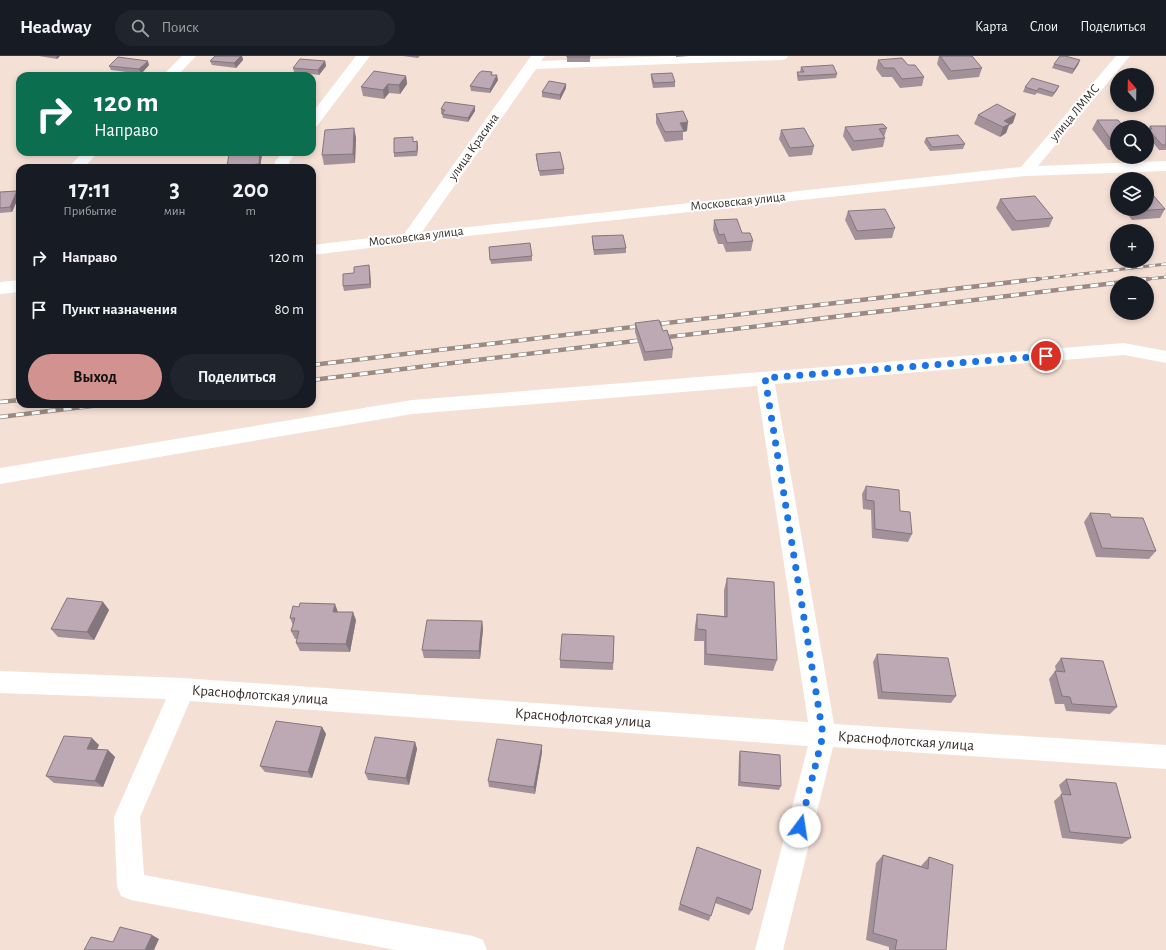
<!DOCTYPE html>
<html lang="ru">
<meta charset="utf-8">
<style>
:root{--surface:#171b24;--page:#20242c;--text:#f1f3f6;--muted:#9ea1a6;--line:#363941;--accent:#d29290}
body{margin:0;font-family:"Alegreya Sans",sans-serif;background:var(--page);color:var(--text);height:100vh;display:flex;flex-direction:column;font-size:15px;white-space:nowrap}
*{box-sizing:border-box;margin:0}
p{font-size:13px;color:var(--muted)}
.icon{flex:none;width:22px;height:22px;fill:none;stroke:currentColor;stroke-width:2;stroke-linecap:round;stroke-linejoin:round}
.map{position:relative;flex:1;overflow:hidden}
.drawer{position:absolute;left:16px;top:108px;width:300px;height:244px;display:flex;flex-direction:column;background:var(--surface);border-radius:12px;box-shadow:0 2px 6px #0003}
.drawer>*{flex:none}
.guide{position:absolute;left:16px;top:16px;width:300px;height:84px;border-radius:12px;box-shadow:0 2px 6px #0003;background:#0b6e4f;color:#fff;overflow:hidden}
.needle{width:26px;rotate:340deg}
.fabs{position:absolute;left:1110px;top:12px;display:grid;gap:8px}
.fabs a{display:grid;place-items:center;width:44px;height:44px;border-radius:50%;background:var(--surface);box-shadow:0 2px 6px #0003;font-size:20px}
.pin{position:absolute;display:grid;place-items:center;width:34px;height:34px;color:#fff;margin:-17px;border:2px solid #fff;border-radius:50%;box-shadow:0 1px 4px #0007}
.me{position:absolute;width:44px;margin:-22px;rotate:14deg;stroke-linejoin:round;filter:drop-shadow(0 0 3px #0008)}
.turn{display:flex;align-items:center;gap:14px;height:84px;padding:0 12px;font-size:18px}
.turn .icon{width:52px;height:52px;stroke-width:2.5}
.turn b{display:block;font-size:28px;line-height:34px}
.eta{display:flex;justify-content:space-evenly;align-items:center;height:68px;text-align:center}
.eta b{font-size:24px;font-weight:700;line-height:28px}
.primary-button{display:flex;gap:8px;margin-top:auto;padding:8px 12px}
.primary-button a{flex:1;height:46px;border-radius:24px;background:var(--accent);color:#111;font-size:16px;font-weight:700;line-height:46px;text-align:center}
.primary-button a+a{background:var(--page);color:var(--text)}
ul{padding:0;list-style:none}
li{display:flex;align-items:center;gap:12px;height:52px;padding:0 12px}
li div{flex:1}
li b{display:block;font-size:15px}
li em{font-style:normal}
header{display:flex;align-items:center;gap:24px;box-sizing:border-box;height:56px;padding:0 20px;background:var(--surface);border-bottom:1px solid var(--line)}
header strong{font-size:19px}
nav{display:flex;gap:22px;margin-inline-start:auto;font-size:14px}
.search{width:280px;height:36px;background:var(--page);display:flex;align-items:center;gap:10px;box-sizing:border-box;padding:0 14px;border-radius:22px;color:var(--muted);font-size:15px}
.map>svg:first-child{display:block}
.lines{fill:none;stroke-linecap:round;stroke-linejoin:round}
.street{fill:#fff;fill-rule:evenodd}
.rail-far1-casing{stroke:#998b83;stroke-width:3}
.rail-casing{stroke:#998b83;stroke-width:4.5}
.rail-far1{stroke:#fff;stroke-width:2;stroke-dasharray:6;stroke-linecap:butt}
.rail{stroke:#fff;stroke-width:3;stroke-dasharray:8;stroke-linecap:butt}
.wall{fill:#a3919a}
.shaded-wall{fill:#84767d}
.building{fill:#bda9b3;stroke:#84767d}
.route{stroke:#1a73e8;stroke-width:7;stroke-dasharray:0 12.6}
.labels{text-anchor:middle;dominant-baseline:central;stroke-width:4;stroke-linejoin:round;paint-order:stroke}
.far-street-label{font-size:13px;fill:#362e2a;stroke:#fff}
.street-label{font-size:15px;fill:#362e2a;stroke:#fff}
</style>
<header>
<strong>Headway</strong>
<div class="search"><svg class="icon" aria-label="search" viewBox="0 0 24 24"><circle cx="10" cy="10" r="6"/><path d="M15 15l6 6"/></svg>Поиск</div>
<nav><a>Карта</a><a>Слои</a><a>Поделиться</a></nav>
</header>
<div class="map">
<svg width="1166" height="894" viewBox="0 0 1166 894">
<rect width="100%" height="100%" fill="#f5e0d6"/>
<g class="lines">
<!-- street -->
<path class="street" d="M182,0h14l-19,20h-15z
M356,0h14l-53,70 -5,1v-14z
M531,0h14l-4,5 130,-5h117l-2,3 -5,1 -245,9 -114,163 599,-65 95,-111h14l-92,110 128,-5v10l-140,5 -559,60 -155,19v-10l92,-11z
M83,96h15l-14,16h-16z
M282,96h15l-8,10 1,6h-16l1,-6z
M20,224v12l-20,2v-12z
M1124,287l42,8v12l-42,-8 -349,29 59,340 332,21v24l-333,-22 -50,203h-28l53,-204 -618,-45 -50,116 4,58 329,61 10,4 4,10h-91l-265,-50 -10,-4 -4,-10 -3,-69 52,-118 -166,-6v-22l183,7 625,44 -51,-336 -345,28 -412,70v-16l412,-68z"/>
<defs>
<path id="rail-far1" d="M1030,224l136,-16
M1140,224l26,-3"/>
<path id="rail" d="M312,309l726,-86
M312,324l836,-101
M0,346l20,-2
M0,361l108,-13"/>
</defs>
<!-- rail-far1 casing -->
<use href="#rail-far1" class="rail-far1-casing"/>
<!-- rail casing -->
<use href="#rail" class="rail-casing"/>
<!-- rail-far1 -->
<use href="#rail-far1" class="rail-far1"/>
<!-- rail -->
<use href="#rail" class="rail"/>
</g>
<!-- wall -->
<path class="wall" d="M39,0h21l-3,3z
M215,0h27l1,4 -7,8 -24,-3 -2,-4z
M403,0h17l-2,2z
M567,0h23v6h-23z
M676,0h13l-13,1z
M939,0h33l10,12 -3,9 -31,3 -11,-16z
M878,4l30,5 16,12 -2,9 -22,2 -8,-11h-10l-6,-8z
M1080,4l-2,5 -6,9 -20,-6 2,-4z
M325,5l1,5 -7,9 -25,-3 -1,-4z
M149,9l-8,9 -30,-4 -2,-4z
M801,11l36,7 -1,4 -38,3 -1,-4v-5h3z
M651,18l24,8v5l-22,1 -2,-10z
M492,19l6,5 -8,13 -19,-2 -1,-5z
M406,20l1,8 -7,10 -11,-1 -5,6 -21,-3 -2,-9z
M566,28v4l-6,12 -18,-3v-5z
M1059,30l-2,4 -5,7 -15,-4 -2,2 -12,-3 2,-5z
M441,53l34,2 -7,11 -25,-4 -1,-4h-1z
M656,58l31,17 -4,1v8l-18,2 -9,-19z
M978,59l35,8 -4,2 -3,8 -6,4 -26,-13z
M1097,64l20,7v23h-9l-16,-21z
M1150,70h16v24h-7l-12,-15v-4z
M845,71l42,1 -3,9 1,1 -2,9 -31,4 -9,-15z
M781,74l33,16 -2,9 -23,2 -10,-18z
M356,81l-1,26 -31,2 -2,-10z
M926,82l39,6 -2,5 -33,2 -6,-9z
M417,85l1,5 -1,10 -23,1v-4l19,-11z
M262,98l-2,14h-32l-1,-1z
M536,98l28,15v5l-24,2 -4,-18z
M17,135l2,5 -7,16 -12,1v-21z
M1117,139v7l-2,-3z
M1000,143l53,19 -4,9 -37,4 -16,-23z
M1123,153h42l-5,9 -28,2z
M848,155l47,17 -3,10 -37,2 -10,-20z
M714,164l28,13 11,8 -2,10 -25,1 -3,-8h-5l-5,-14z
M592,180l34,12v5l-32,2 -2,-14z
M489,191l43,9v5l-41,3z
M370,214l1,18 -27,3 -1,-5 11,-13z
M635,267l28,8 10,18 -1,9 -28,3 -9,-29z
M866,430l34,25 12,23 -4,8 -36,-4 -1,-28 -8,-1 -1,-15z
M1090,457l21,4 45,34 -7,8 -53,-2 -12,-35z
M727,522l50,82 -4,11 -69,-6v-24h-10l1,-15 2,-12 27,2v-26z
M103,546l6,8 -15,30 -36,-3 -7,-8z
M338,556l18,8 -6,32 -50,-1 -4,-8 1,-4h-2l-4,-8 2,-6 -3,-7z
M482,565l1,8 -3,30 -56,-1 -2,-8z
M614,580l-1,34 -53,-2v-8z
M877,598l79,42 -5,7 -73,-4 -5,-37z
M1061,602l56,49 -7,7 -44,-3 -2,-7h-9l-6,-25 6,-8h1l-1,-5z
M322,671l4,7 -14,44 -47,-6 -5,-6z
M415,686l2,7 -8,36 -41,-5 -3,-7z
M99,689l-2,4 11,1 7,7 -12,30 -49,-4 -8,-7z
M542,689v7l-7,42 -46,-7 -1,-6z
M740,695l41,35 -2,4 -41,-4 1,-31z
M1066,723l65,59 -9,6 -60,-6 -8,-37 8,-7 -3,-9z
M697,791l55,63 -3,5 -34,-12 -6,18 -31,-11z
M883,799l38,11 8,-9 17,93h-57v-3l-23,-7 10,-77z"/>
<!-- shaded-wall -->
<path class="shaded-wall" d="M56,0h4l-3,3z
M241,0h1l1,4 -7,8 -2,-5z
M1080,4l-2,5 -6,9 2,-5z
M148,5l1,4 -8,9 -2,-5z
M325,5l1,5 -7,9 -1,-5z
M497,19l1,5 -8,13v-4z
M406,20l1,8 -7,10 -1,-9z
M388,28l1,9 -5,6 -1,-9z
M566,28v4l-6,12v-5z
M1059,30l-2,4 -5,7 2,-4z
M475,50v5l-7,11v-4z
M1016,58l-3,9 -4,2 -3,8 -6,4 3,-10 1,-6z
M688,66l-1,9 -4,1 1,-1 -4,-8z
M354,72l2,9 -1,26 -2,-9z
M417,85l1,5 -1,10z
M260,96h1l1,2 -2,14 -1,-4z
M17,135l2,5 -7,16 -2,-5z
M369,209l1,5 1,18 -1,-4z
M103,546l6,8 -15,30 -7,-8z
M335,548l3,8 -2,8 -3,-8z
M353,556l3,8 -6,32 -4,-8z
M482,565l1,8 -3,30 -1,-8z
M322,671l4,7 -14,44 -4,-6z
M92,682l7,7 -5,11 -7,-7z
M415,686l2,7 -8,36 -3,-7z
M542,689v7l-7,42 -1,-7z
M108,694l7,7 -12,30 -8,-6z
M152,879l7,4 -5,11h-9z"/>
<!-- building -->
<path class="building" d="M215,0h26l-7,7 -24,-2z
M567,0h23v1h-23z
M940,0h32l10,12 -31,3z
M1060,0h5l15,4 -6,9 -20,-5z
M118,1l30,4 -9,8 -30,-3z
M902,2l6,7h7l9,12 -22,2 -8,-11h-10l-6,-8z
M300,3l25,2 -7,9 -25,-2z
M833,9l4,9 -38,2 -2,-4h7l-3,-5z
M374,15l32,5 -7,9 -11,-1 -5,6 -22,-3z
M482,15l10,1 -1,3h6l-7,14 -20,-3 9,-13z
M672,17l3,9 -21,1 -3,-9z
M1032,22l27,8 -5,7 -15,-5 -2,3 -12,-4z
M549,25l17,3 -6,11 -18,-3z
M445,46l30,4 -7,12 -26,-4 3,-4 -4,-1z
M997,48l19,10 -12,7 6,3 -7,3 -25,-12z
M683,55l5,11 -8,1 4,8 -19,1 -9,-18z
M1097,64h21l6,7h-7v14h-5z
M883,68l4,4 -8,1 6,9 -31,3 -9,-14z
M1150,70h16v19h-4l-14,-16h4z
M354,72l-1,26 -31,1 3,-25z
M804,72l10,18 -24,2 -9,-18z
M958,79l7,9 -33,3 -6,-9z
M413,81v5l4,-1v10l-23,2v-15z
M241,96h19l-1,12 -32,3 2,-13z
M560,96l4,17 -25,2 -3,-17z
M1147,132l18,21 -27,2 -2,-2h11z
M17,135l-7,16 -10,1v-16z
M1035,140l18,22 -37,3 -16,-22z
M885,153l10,19 -38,3 -9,-20z
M737,163l5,14h8l3,8 -26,2 -3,-9 -5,1 -5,-15z
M623,179l3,13 -32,2 -2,-14z
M530,187l2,13 -42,4 -1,-13z
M369,209l1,19 -27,2v-12l11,-1v-6z
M659,264l4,11 4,-1 6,19 -28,3 -10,-29z
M866,430l33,4 1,21 10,1 2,22 -37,-5 -1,-28 -8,-1z
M1090,457l20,1 1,3 32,1 13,33 -54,-3z
M727,522l47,4 3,78 -71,-6v-24l-9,-1v-15l30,3z
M67,542l36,4 -16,30 -36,-3z
M300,547l35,1 -2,8h20l-7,32 -50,-1 3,-12h-8l4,-13h-5l3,-12 6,1z
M427,564l55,1 -3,30 -57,-1z
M562,578l52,2 -1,27 -53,-3z
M877,598l71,4 8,38 -74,-4z
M1061,602l42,3 14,46 -45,-3 -2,-7 -8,-1 -7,-25 10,1z
M276,665l46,6 -14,45 -48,-6z
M64,680l28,2 -5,11 21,1 -13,31 -49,-5z
M375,681l40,5 -9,36 -41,-5z
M497,683l45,6 -8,42 -46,-6z
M740,695l40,4 1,31 -41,-4z
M1066,723l50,4 15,55 -61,-6 -9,-38 10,1z
M697,791l64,23 -9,40 -35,-13 -6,19 -31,-12z
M883,799l45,14 1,-12 24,8 -7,85h-51l2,-10 -24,-7z
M120,871l32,8 -7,15h-61l7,-13 22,5z"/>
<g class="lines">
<!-- route -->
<path class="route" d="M800,771l23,-92 -58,-357 281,-22"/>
</g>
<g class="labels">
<!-- far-street labels -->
<g class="far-street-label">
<text transform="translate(1075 57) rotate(-50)">улица ЛММС</text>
<text transform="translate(474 91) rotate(-55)">улица Красина</text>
<text transform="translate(738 146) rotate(-6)">Московская улица</text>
<text transform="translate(416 181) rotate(-7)">Московская улица</text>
</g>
<!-- street labels -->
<g class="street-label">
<text transform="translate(260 639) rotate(4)">Краснофлотская улица</text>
<text transform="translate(583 662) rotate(4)">Краснофлотская улица</text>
<text transform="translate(906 685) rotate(4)">Краснофлотская улица</text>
</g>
</g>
</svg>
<div class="fabs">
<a><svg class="needle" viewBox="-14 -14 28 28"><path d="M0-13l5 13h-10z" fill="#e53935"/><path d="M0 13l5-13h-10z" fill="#9ea1a6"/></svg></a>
<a><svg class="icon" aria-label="search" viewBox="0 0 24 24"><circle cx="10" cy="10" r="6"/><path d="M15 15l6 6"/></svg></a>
<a><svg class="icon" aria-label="layers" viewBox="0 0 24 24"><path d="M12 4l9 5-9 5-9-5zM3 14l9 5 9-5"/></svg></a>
<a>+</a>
<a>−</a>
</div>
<div class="pin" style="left:1046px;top:300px;background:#d93025"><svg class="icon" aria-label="arrive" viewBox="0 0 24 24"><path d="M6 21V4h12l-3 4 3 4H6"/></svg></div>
<svg class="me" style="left:800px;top:771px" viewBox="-20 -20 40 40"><circle r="19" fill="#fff"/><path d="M0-13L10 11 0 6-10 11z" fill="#1a73e8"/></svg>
<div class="guide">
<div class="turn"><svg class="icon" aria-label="right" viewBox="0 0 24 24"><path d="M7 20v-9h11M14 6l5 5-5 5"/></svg><div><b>120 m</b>Направо</div></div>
</div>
<section class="drawer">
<div class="eta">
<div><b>17:11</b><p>Прибытие</p></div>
<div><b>3</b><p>мин</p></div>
<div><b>200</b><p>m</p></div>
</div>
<ul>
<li><svg class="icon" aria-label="right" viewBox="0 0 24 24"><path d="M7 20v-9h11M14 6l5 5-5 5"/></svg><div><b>Направо</b></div><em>120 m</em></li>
<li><svg class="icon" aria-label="arrive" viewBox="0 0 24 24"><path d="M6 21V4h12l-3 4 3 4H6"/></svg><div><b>Пункт назначения</b></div><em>80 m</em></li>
</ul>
<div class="primary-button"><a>Выход</a><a>Поделиться</a></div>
</section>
</div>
